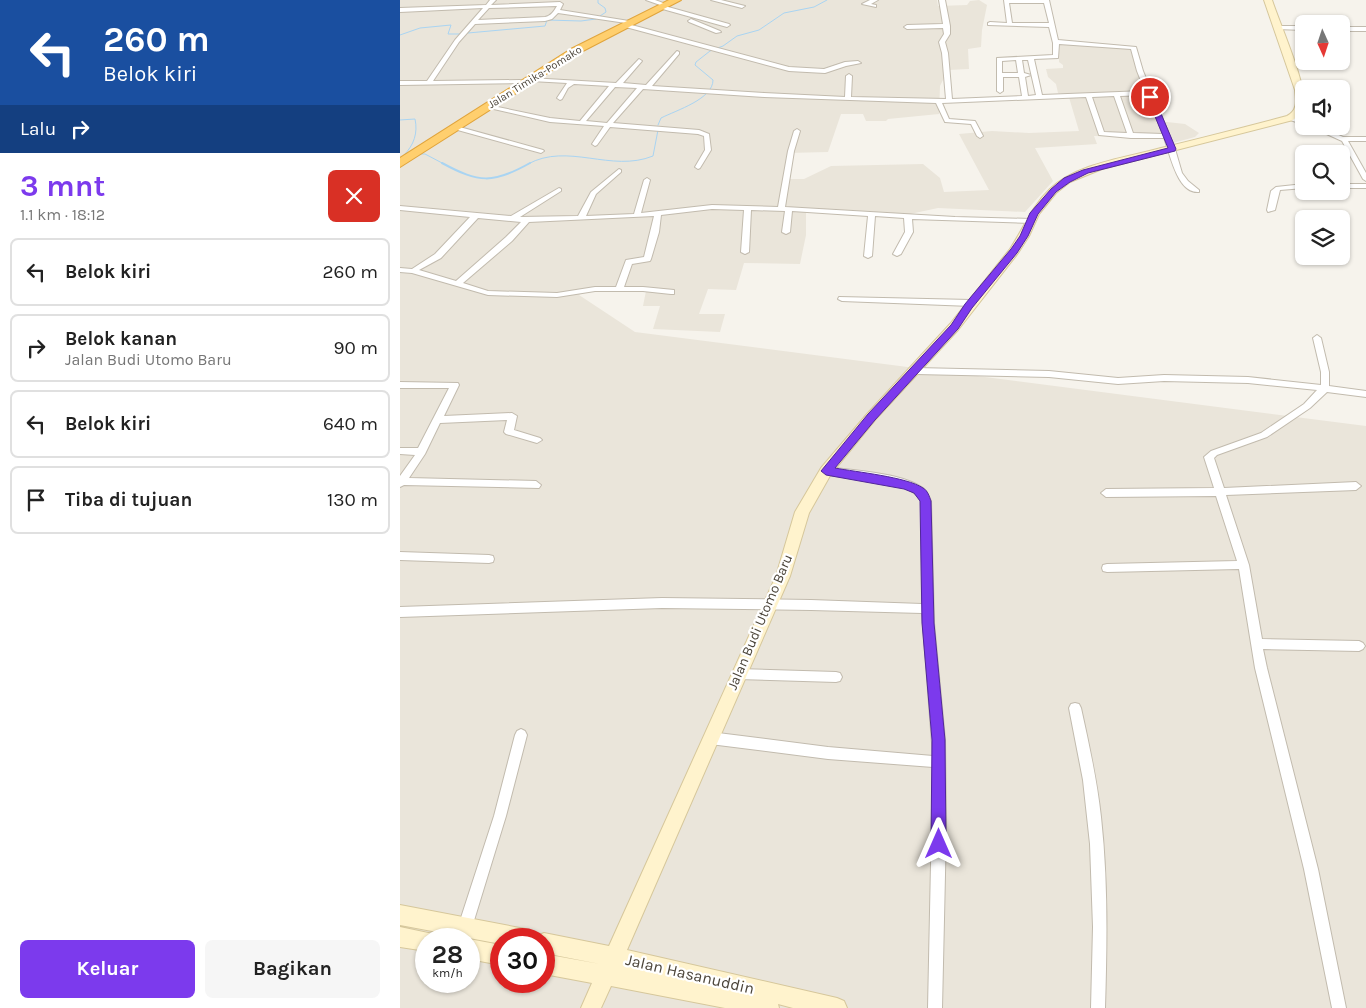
<!DOCTYPE html>
<html lang="id">
<meta charset="utf-8">
<style>
:root{--surface:#fff;--page:#f6f6f6;--text:#222;--muted:#767676;--line:#e0e0e0;--accent:#7c3aed}
body{margin:0;font-family:Karla,sans-serif;background:var(--page);color:var(--text);height:100vh;display:flex;flex-direction:column;font-size:19px;white-space:nowrap}
*{box-sizing:border-box;margin:0}
p{font-size:16px;color:var(--muted)}
.icon{flex:none;width:28px;height:28px;fill:none;stroke:currentColor;stroke-width:2;stroke-linecap:round;stroke-linejoin:round}
.map{position:relative;flex:1;overflow:hidden}
.details{display:flex;flex-direction:column;background:var(--surface);width:400px}
.details>*{flex:none}
.hud{background:#1a4fa0;color:#fff;overflow:hidden}
.needle{width:32px;rotate:177deg}
.controls{position:absolute;left:895px;top:15px;display:grid;gap:10px}
.controls a{display:grid;place-items:center;width:55px;height:55px;border-radius:8px;background:var(--surface);box-shadow:0 1px 4px #0004;font-size:25px}
.speed{position:absolute;left:15px;top:928px;display:flex;gap:10px;font-size:25px;font-weight:700;text-align:center}
.speed>*{display:grid;place-content:center;width:65px;height:65px;border-radius:50%;background:var(--surface);box-shadow:0 1px 4px #0004;line-height:1}
.speed small{font-size:12px;font-weight:400}
.speed .limit{border:8px solid #d22;background:#fff;color:#111}
.pin{position:absolute;display:grid;place-items:center;width:42px;height:42px;color:#fff;margin:-21px;border:2px solid #fff;border-radius:50%;box-shadow:0 1px 5px #0007}
.me{position:absolute;width:55px;margin:-28px;rotate:0deg;stroke-linejoin:round;filter:drop-shadow(0 0 4px #0008)}
.turn{display:flex;align-items:center;gap:18px;height:105px;padding:0 20px;font-size:22px}
.turn .icon{width:65px;height:65px;stroke-width:2.5}
.turn b{display:block;font-size:35px;line-height:42px}
.then{display:flex;align-items:center;height:48px;padding:0 20px;background:#0003;gap:10px;font-size:19px}
.round{display:grid;place-items:center;flex:none;width:52px;height:52px;border-radius:8px;background:var(--page)}
.head{display:flex;align-items:center;justify-content:space-between;height:85px;padding:0 20px}
h1{font-size:30px;font-weight:700;line-height:38px;color:var(--accent)}
.button{display:flex;gap:10px;margin-top:auto;padding:10px 20px}
.button a{flex:1;height:58px;border-radius:8px;background:var(--accent);color:#fff;font-size:20px;font-weight:700;line-height:58px;text-align:center}
.button a+a{background:var(--page);color:var(--text)}
ul{padding:0;list-style:none}
li{display:flex;align-items:center;gap:15px;height:68px;margin:0 10px 8px;padding:0 10px;border:2px solid var(--line);border-radius:8px}
li div{flex:1}
li b{display:block;font-size:19px}
li em{font-style:normal}
main{display:flex;flex:1;min-height:0}
.map>svg:first-child{display:block}
.residential{fill:#eae5da;fill-rule:evenodd}
.lines{fill:none;stroke-linecap:round;stroke-linejoin:round}
.stream-far1{stroke:#a9d4f2;stroke-width:1}
.stream{stroke:#a9d4f2;stroke-width:2}
.street-casing{stroke:#c2bbae;stroke-width:2}
.secondary-casing{stroke:#d6c79b;stroke-width:2}
.highway-casing{stroke:#e0a43c;stroke-width:2}
.street{fill:#fff;fill-rule:evenodd}
.secondary{fill:#fff3cd;fill-rule:evenodd}
.highway{fill:#ffcf6e;fill-rule:evenodd}
.route{fill:#7c3aed;stroke:#51269a}
.labels{text-anchor:middle;dominant-baseline:central;stroke-width:4.5;stroke-linejoin:round;paint-order:stroke}
.far-street-label{font-size:11px;fill:#4b4439;stroke:#fff}
.street-label{font-size:14px;fill:#4b4439;stroke:#fff}
.near-street-label{font-size:16px;fill:#4b4439;stroke:#fff}
</style>
<main>
<section class="details">
<div class="hud">
<div class="turn"><svg class="icon" aria-label="left" viewBox="0 0 24 24"><path d="M17 20v-9H6M10 6l-5 5 5 5"/></svg><div><b>260 m</b>Belok kiri</div></div>
<div class="then">Lalu<svg class="icon" aria-label="right" viewBox="0 0 24 24"><path d="M7 20v-9h11M14 6l5 5-5 5"/></svg></div>
</div>
<div class="head"><div><h1>3 mnt</h1><p>1.1 km · 18:12</p></div><a class="round" style="background:#d93025;color:#fff"><svg class="icon" aria-label="close" viewBox="0 0 24 24"><path d="M6 6l12 12M18 6L6 18"/></svg></a></div>
<ul>
<li><svg class="icon" aria-label="left" viewBox="0 0 24 24"><path d="M17 20v-9H6M10 6l-5 5 5 5"/></svg><div><b>Belok kiri</b></div><em>260 m</em></li>
<li><svg class="icon" aria-label="right" viewBox="0 0 24 24"><path d="M7 20v-9h11M14 6l5 5-5 5"/></svg><div><b>Belok kanan</b><p>Jalan Budi Utomo Baru</p></div><em>90 m</em></li>
<li><svg class="icon" aria-label="left" viewBox="0 0 24 24"><path d="M17 20v-9H6M10 6l-5 5 5 5"/></svg><div><b>Belok kiri</b></div><em>640 m</em></li>
<li><svg class="icon" aria-label="arrive" viewBox="0 0 24 24"><path d="M6 21V4h12l-3 4 3 4H6"/></svg><div><b>Tiba di tujuan</b></div><em>130 m</em></li>
</ul>
<div class="button"><a>Keluar</a><a>Bagikan</a></div>
</section>
<div class="map">
<svg width="966" height="1008" viewBox="0 0 966 1008">
<rect width="100%" height="100%" fill="#f6f3ec"/>
<!-- residential -->
<path class="residential" d="M0,0h537l1,6 29,-1 3,-4 9,-1 8,5 -5,25 -1,17 -13,2 1,20 -21,1 -8,16 -1,28 -51,5 -2,2h-20l-3,-7h-22l-13,38 -41,1 -1,26h18l27,-13 92,-2 17,14 4,14 45,-2 -30,-56 33,-3 37,2 50,-2 -11,-37 -10,-1 -2,-9 -8,-7 -2,-8 17,-1v-3l-4,-3v-19l78,5 21,73 27,3 14,9 -4,4 -26,7 -5,-7 -70,-1 3,8 -62,4 18,33 -28,31 -87,-4 -28,6 -102,-6 -2,3v24l-6,29 -56,-1 -8,27 -28,-1 -9,25h26l-5,18 -67,-3 7,-23h-17l3,-15h-61l-6,4 56,37 731,94v582h-966zM26,939h43v42h-43zM101,939h43v42h-43z"/>
<g class="lines">
<!-- stream-far1 -->
<path class="stream-far1" d="M198,0v3l7,5 1,4 -6,4
M68,33l77,-7 2,-6 34,1 15,-2
M0,35l20,-7 31,-3 -3,9h12
M0,120l15,-1c3,14 -1,26 -11,36
M258,125l3,-7c16,-8 52,-19 52,-38l-18,-15 1,-3 14,-11 13,-5 14,-10 22,-6 25,-17 30,-6 13,-7
M19,154h6l19,10
M128,164c40,-22 83,9 125,-8l5,-26"/>
<!-- stream -->
<path class="stream" d="M42,163c37,20 51,21 88,0"/>
<defs>
<path id="street" d="M90,0h6l-5,5 69,-3 3,2 -3,6 69,11 -3,2 -68,-10 -6,6 -7,2 -70,3 -16,18 -26,39 87,-1 2,1v2l-122,2v-4h27l28,-41 28,-32 -83,4v-4l86,-3zM157,6c-3,5 -6,10 -12,11l-67,3 11,-12z
M246,0h9l11,4 -3,2z
M311,0h10l24,6 -3,2z
M470,0h8l-7,4 5,1v2l-14,-3z
M539,0h6l5,26v8l-5,8 3,11 4,46 70,-3 -3,-19h-16v14l-3,2 -3,-2v-33l56,-3v-12l-4,-16 -61,-2v-2l2,-1 17,1 -3,-23h45l9,40 78,7 7,24 32,78 7,24 6,8 11,9v2c-22,2 -29,-39 -35,-54h-33l-32,-3 -13,-38 -144,6 7,16 26,2 8,15 -3,2 -3,-2 -6,-12 -26,-2 -9,-19 -172,-6 -121,-8 -30,34 86,7 10,4 2,16 -11,18 -2,1 -3,-2 10,-17 -1,-14 -6,-2 -88,-7 -13,18 -2,1 -3,-2 12,-18 -54,-4 -65,-15 3,-2 62,13 30,3 29,-35 -35,-2 -6,4 -6,11 -2,1 -3,-2 10,-15 -36,-2 -3,-2 1,-1 87,5 23,-24 3,2 -19,22 23,2 31,-34 2,1v2l-27,32 112,7 81,4 1,-21 3,-2 3,2 -1,21 95,2 -4,-46 -3,-11 5,-8 -1,-6 -36,1 -3,-2 3,-2 36,-1zM609,3h35l5,20h-37zM659,44l72,5 6,22 8,20 -103,4 -8,-36 24,-1zM616,60l2,13h-16v-12zM622,60h6l8,35 -8,1 -3,-19 6,-2 -7,-2zM215,87l22,1 -30,35 -21,-2zM747,95l16,39 -30,-1 -13,-37zM714,96l13,37 -23,-1 -12,-35z
M261,5l68,19 1,1 -3,2 -68,-19v-2z
M291,19l29,12 1,1 -5,1 -27,-11 -1,-1z
M224,23l165,44 35,2 21,-7 13,-1 3,2 -15,3 -21,7 -36,-2 -167,-45 -1,-1z
M878,26h26v4l-28,-1v-2z
M941,27h25v4h-25z
M890,116l14,5v4l-16,-6 -1,-1z
M56,126l87,24 1,1 -3,2 -87,-24 -1,-1z
M909,126h9l25,11h23v4h-18l18,32v8l-3,-2 -21,-38z
M397,129l3,2 -6,20 -9,56 170,10 76,2 4,2 -4,2 -119,-4 1,13 -12,22 -4,2 -4,-2 12,-22 -1,-14 -29,-2 -3,40 -4,2 -4,-2 4,-40 -76,-5 -2,21 -4,2 -4,-2 3,-21 -34,-1 -2,42 -4,2 -4,-2 3,-42 -32,-1 -51,6 -2,17 -8,27 -1,2 -18,3 -8,23h19l31,3v4h-3l-28,-3h-48l-38,6 -69,-2 -76,-22 -12,-1v-4l12,1 23,-15 35,-37 -70,-7v-4l111,10 48,-28 2,1v2l-41,26 58,-1 13,-24 28,-23 2,1v2l-25,22 -10,22 48,-2 10,-34 3,-2 3,2 -9,33 71,-8 66,2 10,-56 6,-20zM254,216l-10,41 -18,3 -10,27h-21l-38,6 -69,-2 -25,-8 49,-42 17,-19zM78,218l43,4 -15,15 -50,44 -37,-11 22,-12z
M904,184v4l-24,2 -5,20 -7,2 -1,-2 4,-19 5,-4z
M941,184h25v4h-25z
M439,297l132,3 4,3 -4,3 -129,-5 -4,-2z
M917,335l4,3 8,34v14l37,5v6l-39,-5 -17,16 -43,29 -50,18 -3,3 10,30 132,-6 5,4 -5,4 -130,5 23,70 13,74 97,2 4,2 2,3 -2,3 -4,2 -96,-2 4,19 51,201 28,139h-14l-28,-139 -49,-201 -16,-99 -132,3 -4,-1 -1,-3 1,-3 4,-1 130,-3 -21,-65 -110,1 -5,-4 5,-4 108,-1 -10,-31 7,-6 50,-18 43,-29 13,-14 -69,-7 -84,-2 -46,3 -69,-7 -133,-3 -4,-3 4,-3 133,3 69,7 46,-3 84,2 73,8v-13l-8,-34z
M0,382l58,1 1,2 -15,31 68,-3 5,3 -3,14 26,8 2,2 -5,3 -31,-9 -2,-2 3,-12 -67,3 -15,31 -16,24 127,3 5,4 -2,3 -135,-3 -4,2v-11l15,-21 -15,-1v-6h18l31,-60h-49z
M426,467c25,3 76,6 97,21 4,3 6,8 8,13l3,122 11,117 1,90 -4,178h-14l5,-241 -105,-8 -118,-15 -4,-2 -2,-4 2,-4 4,-2 118,15 105,9 -11,-143 -111,-3 -149,-2 -262,9v-10l262,-9 149,2 111,4 -1,-103c-12,-24 -75,-21 -98,-27l-2,-3z
M0,552l89,3 4,1 1,3 -1,3 -4,1 -89,-3z
M338,669l98,3 4,1 2,4 -2,4 -4,1 -98,-3 -4,-1 -2,-4 2,-4z
M675,703l4,1 2,4c8,36 16,72 20,109 7,63 6,127 4,191h-14l2,-81 -3,-83 -7,-64 -14,-72 2,-4z
M121,729l4,2 2,4 -21,81 -34,111 -2,5 -5,2 -5,-2 -2,-5 36,-111 21,-81 2,-4z"/>
<path id="secondary" d="M864,0h8c7,22 37,89 32,109 -2,5 -7,8 -11,11l-191,49 -32,13 -14,11 -17,21 -10,22 -11,17 -60,77 -83,90 -44,54 -22,39 -19,63 -163,374 210,48 7,3 3,7h-54l-15,-4 1,4h-54l-114,-22 -10,22h-20l11,-25 -48,-9v-20l56,10 -56,-11v-14h-8l1,-3 7,-3 65,13 167,-370 19,-64 26,-44 46,-54 83,-90 60,-75c14,-21 21,-42 40,-60 28,-26 75,-31 111,-41 42,-10 84,-21 126,-32 11,-6 9,-15 8,-26z
M0,905l125,24 7,3 3,7h-34v5l-101,-19z
M0,927l33,7 2,5h-9v12l-26,-4z
M69,939l32,6v20l-32,-6z"/>
<path id="highway" d="M269,0h12l-102,53 -179,114v-9l171,-109z"/>
</defs>
<!-- street casing -->
<use href="#street" class="street-casing"/>
<!-- secondary casing -->
<use href="#secondary" class="secondary-casing"/>
<!-- highway casing -->
<use href="#highway" class="highway-casing"/>
<!-- street -->
<use href="#street" class="street"/>
<!-- secondary -->
<use href="#secondary" class="secondary"/>
<!-- highway -->
<use href="#highway" class="highway"/>
</g>
<!-- route -->
<path class="route" d="M750,95l4,2 22,52 -1,2 -87,22 -18,9 -14,10 -18,22 -10,22 -11,17 -45,55 -14,21 -83,91 -40,48c21,4 72,9 88,20 5,3 6,8 8,13l3,122 11,117 1,104 -2,5 -5,2 -5,-2 -3,-5 1,-104 -10,-117 -2,-122 -6,-8 -10,-4 -78,-14 -5,-4 47,-57 83,-89 14,-21 46,-55 9,-13 10,-23 21,-24 13,-11 19,-8 85,-22 -21,-51z"/>
<g class="labels">
<!-- far-street labels -->
<g class="far-street-label">
<text transform="translate(135 77) rotate(-32)">Jalan Timika-Pomako</text>
</g>
<!-- street labels -->
<g class="street-label">
<text transform="translate(360 622) rotate(-67)">Jalan Budi Utomo Baru</text>
</g>
<!-- near-street labels -->
<g class="near-street-label">
<text transform="translate(290 974) rotate(13)">Jalan Hasanuddin</text>
</g>
</g>
</svg>
<div class="controls">
<a><svg class="needle" viewBox="-14 -14 28 28"><path d="M0-13l5 13h-10z" fill="#e53935"/><path d="M0 13l5-13h-10z" fill="#767676"/></svg></a>
<a><svg class="icon" aria-label="sound" viewBox="0 0 24 24"><path d="M4 9h4l5-4v14l-5-4H4zM17 9q2 3 0 6"/></svg></a>
<a><svg class="icon" aria-label="search" viewBox="0 0 24 24"><circle cx="10" cy="10" r="6"/><path d="M15 15l6 6"/></svg></a>
<a><svg class="icon" aria-label="layers" viewBox="0 0 24 24"><path d="M12 4l9 5-9 5-9-5zM3 14l9 5 9-5"/></svg></a>
</div>
<div class="speed"><div>28<small>km/h</small></div><div class="limit">30</div></div>
<div class="pin" style="left:750px;top:97px;background:#d93025"><svg class="icon" aria-label="arrive" viewBox="0 0 24 24"><path d="M6 21V4h12l-3 4 3 4H6"/></svg></div>
<svg class="me" style="left:539px;top:844px" viewBox="-20 -20 40 40"><path d="M0-17L14 15 0 8-14 15z" fill="#7c3aed" stroke="#fff" stroke-width="4"/></svg>
</div>
</main>
